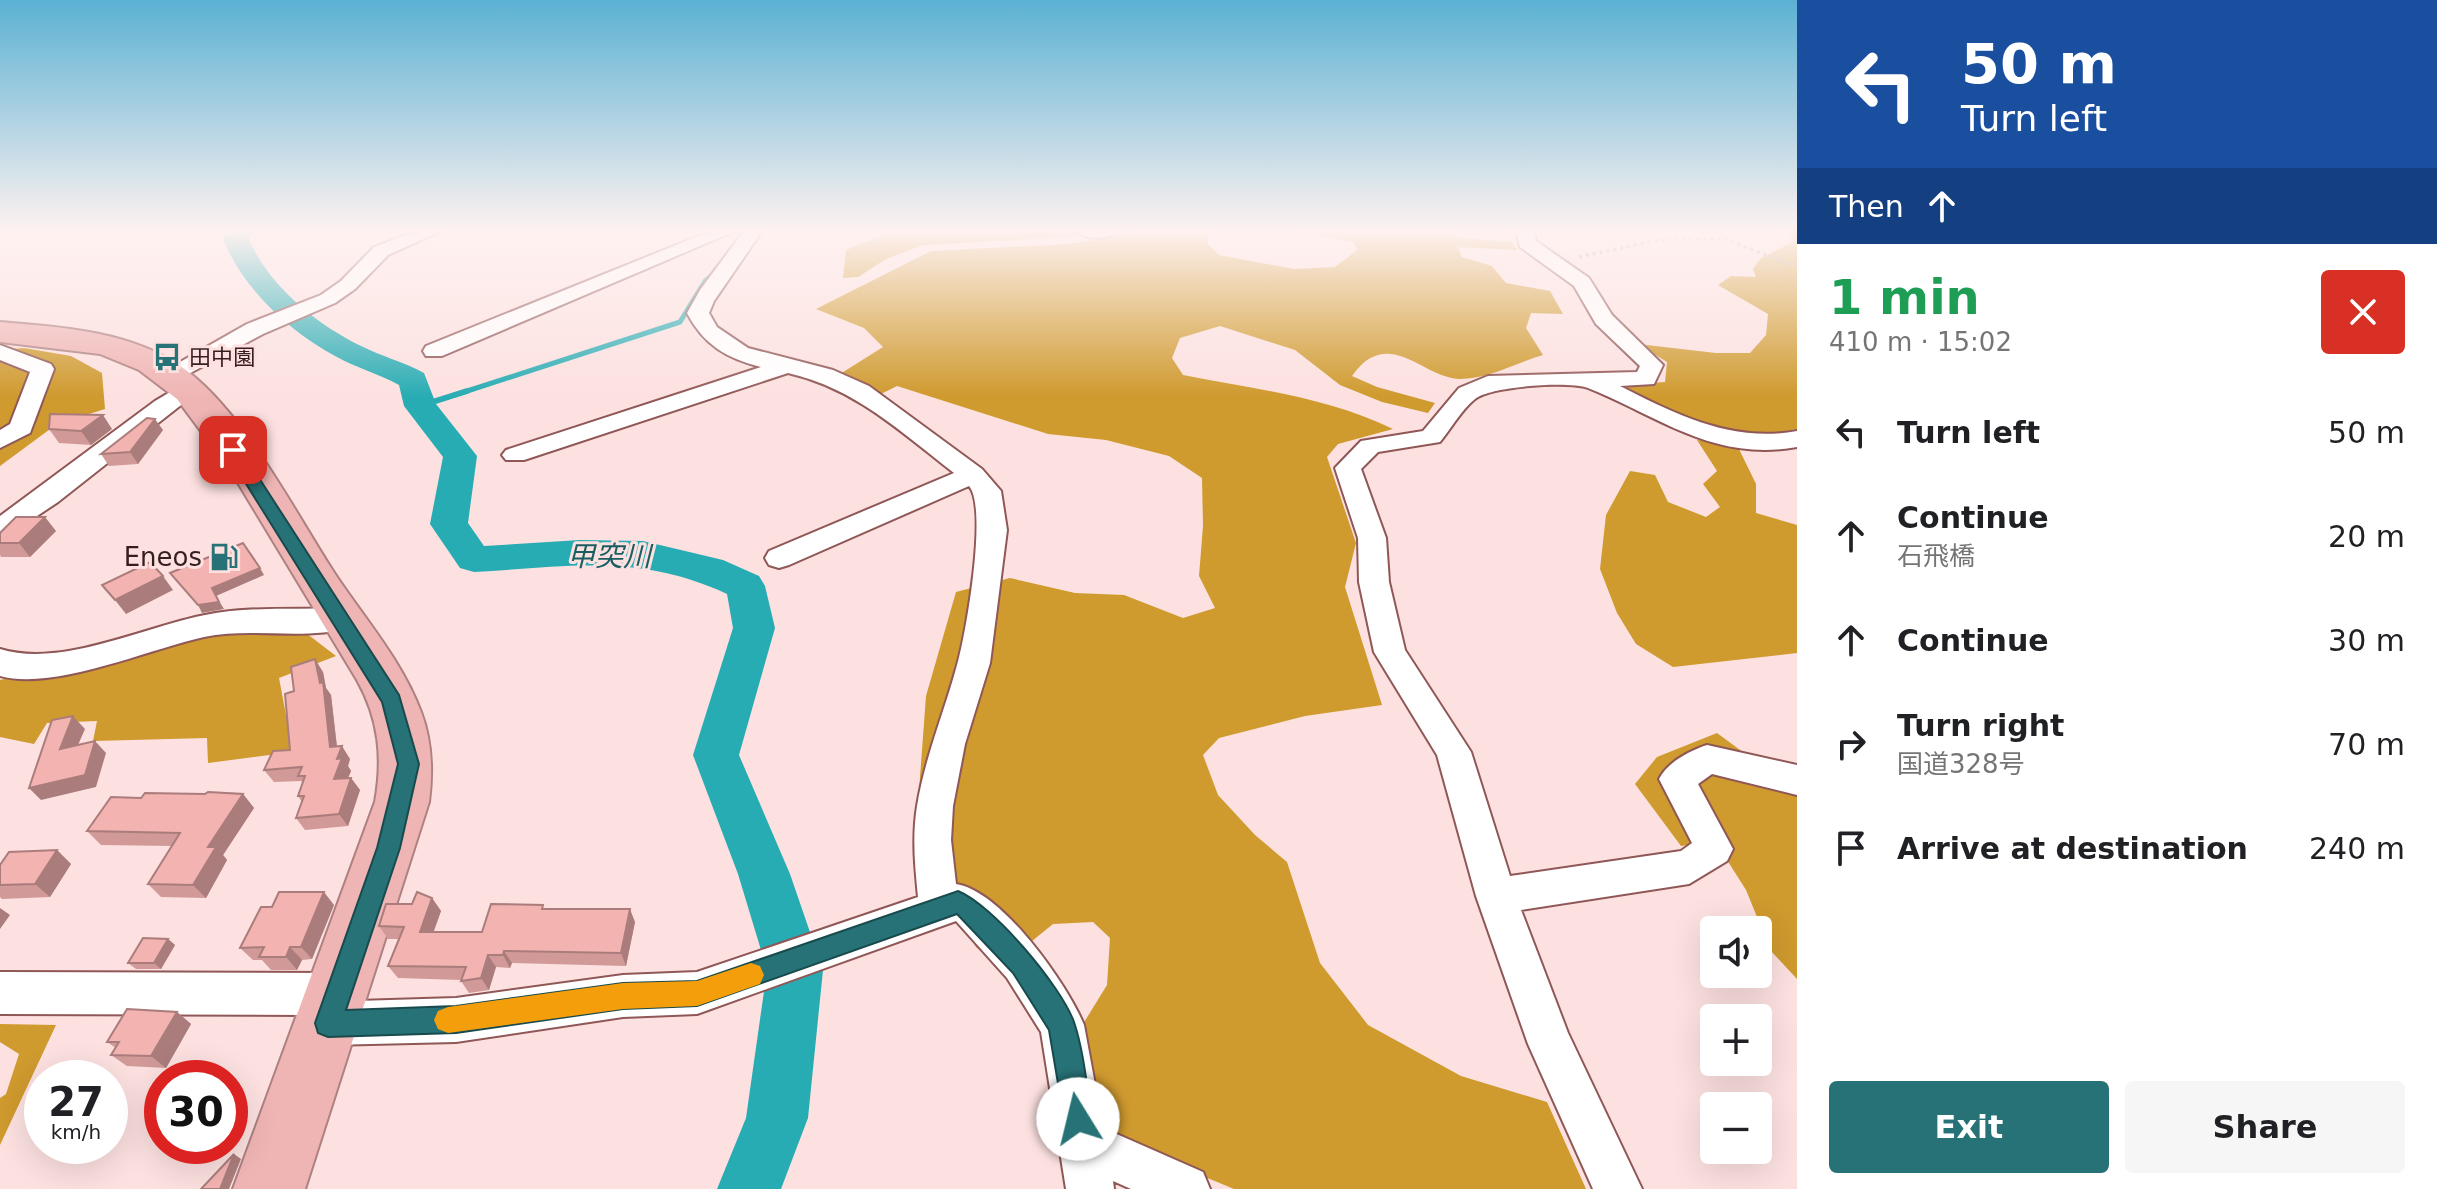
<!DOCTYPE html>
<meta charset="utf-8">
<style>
:root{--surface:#fff;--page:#f6f6f6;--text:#202124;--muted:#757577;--accent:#277276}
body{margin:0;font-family:"DejaVu Sans","Noto Sans JP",sans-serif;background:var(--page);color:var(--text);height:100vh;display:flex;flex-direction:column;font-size:30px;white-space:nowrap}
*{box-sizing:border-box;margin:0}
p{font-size:26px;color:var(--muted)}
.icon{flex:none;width:44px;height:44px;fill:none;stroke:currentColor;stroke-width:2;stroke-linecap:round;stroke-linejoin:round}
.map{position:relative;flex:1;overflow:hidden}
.sheet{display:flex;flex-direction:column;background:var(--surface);width:640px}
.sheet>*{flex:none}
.guide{background:#1a4fa0;color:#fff;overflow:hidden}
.buttons{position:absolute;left:1700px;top:916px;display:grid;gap:16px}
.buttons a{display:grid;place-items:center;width:72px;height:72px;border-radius:8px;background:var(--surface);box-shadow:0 8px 32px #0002;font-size:40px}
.speed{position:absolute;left:24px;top:1060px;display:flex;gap:16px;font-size:40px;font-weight:700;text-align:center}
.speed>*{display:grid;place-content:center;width:104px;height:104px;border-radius:50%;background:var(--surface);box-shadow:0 8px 32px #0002;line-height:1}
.speed small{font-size:20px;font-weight:400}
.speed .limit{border:12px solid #d22;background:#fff;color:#111}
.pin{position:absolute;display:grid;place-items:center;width:68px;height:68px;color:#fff;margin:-34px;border-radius:16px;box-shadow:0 4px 12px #0006}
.me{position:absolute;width:88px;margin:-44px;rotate:351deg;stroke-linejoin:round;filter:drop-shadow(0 0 6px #0008)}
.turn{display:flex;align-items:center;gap:28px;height:168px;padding:0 32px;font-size:36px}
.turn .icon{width:104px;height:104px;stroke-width:2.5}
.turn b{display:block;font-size:56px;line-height:68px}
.then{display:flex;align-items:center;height:76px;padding:0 32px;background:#0003;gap:16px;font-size:30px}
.round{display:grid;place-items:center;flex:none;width:84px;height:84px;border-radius:8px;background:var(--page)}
.head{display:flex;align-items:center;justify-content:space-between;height:136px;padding:0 32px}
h1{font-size:48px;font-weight:700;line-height:60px;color:#1e9e55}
.cta{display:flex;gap:16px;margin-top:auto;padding:16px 32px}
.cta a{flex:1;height:92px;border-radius:8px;background:var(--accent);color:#fff;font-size:32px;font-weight:700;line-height:92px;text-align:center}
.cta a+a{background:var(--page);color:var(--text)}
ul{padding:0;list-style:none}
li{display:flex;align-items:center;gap:24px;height:104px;padding:0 32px}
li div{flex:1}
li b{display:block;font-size:30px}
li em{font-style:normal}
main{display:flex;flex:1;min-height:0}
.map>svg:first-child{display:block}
.forest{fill:#cf9a2e}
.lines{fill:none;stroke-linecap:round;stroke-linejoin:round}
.stream-far1{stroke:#28acb3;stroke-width:5}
.stream{stroke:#28acb3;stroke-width:6}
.river{fill:#28acb3;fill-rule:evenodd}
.minor-casing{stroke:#8f5756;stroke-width:4}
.highway-casing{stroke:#ae8080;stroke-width:4}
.path{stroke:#a98f8f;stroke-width:3;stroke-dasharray:3 4;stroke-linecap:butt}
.minor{fill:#fff;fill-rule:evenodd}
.highway{fill:#efb5b4;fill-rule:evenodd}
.wall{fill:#d19a98}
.shaded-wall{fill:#aa7d7c}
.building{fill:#f3b3b1;stroke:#aa7d7c;stroke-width:2}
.route{fill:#277276;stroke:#194a4d;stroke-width:2}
.slow{fill:#f59e0b}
.labels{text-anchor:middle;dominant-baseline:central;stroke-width:6;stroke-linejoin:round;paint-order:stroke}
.far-poi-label{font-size:22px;fill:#351e1e;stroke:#fce1e0;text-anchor:start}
.poi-label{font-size:26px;fill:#351e1e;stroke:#fce1e0;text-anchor:end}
.water-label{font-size:28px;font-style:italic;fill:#1a5e62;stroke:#fce1e0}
</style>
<main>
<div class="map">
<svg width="1797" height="1189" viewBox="0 0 1797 1189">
<rect width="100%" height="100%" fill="#fce1e0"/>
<!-- forest -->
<path class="forest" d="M891,231h180l2,6 -150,8 -37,14 -28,18 -15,1 3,-28z
M1144,231h63l1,13 11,11 75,14 41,-2 22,-17 -4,-8 -59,-11h152l16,7 50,4 5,8 -59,-3 4,10 30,9 14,17 44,8 13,23 -32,-1 -5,15 17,27c-28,8 -54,24 -84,24 -36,-1 -71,-54 -107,-3l25,11 58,16 -7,10 -46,-11 -42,-17 -45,-35 -75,-24 -40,12 -8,20 11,17c71,14 144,22 210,54l-55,15 -11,13 29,86 -11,44 37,118 -77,11 -86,22 -16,17 15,40 37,40 32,27 33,101 48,62 93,51 86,26 39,87h-352l-99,-41 -67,-20 15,-104 24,-39 3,-47 -17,-16 -40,2 -53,43 -24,-20 -61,-102 11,-149 30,-104 54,-14 65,15 49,2 59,23 32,-10 -16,-32 4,-50 -1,-48 -33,-22 -63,-16 -58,-6 -151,-48 -18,9 -39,-21 43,-27 -19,-19 -48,-19 115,-58 139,-7z
M1785,231h12v198c-14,2 -29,8 -43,8 -49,0 -92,-26 -131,-52l42,-3 2,-20 -29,-18 78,9h34l16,-18 2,-21 -50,-29 13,-9 25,1 -3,-8 8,-11 34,-17z
M24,348l47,8 31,17 3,36 -48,15 -57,42v-116z
M1697,440l40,5 19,39v29l41,12v128l-124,14 -37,-23 -19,-31 -17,-44 6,-54 24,-44 25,4 13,27 38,15 14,-10 -17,-23 14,-13z
M218,629l84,1 34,26 -57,22 14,74 -85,11 -1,-25 -114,3 4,-20 -50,2 -13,21 -34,-7v-57z
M1717,733l80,59v187l-26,-28 -25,-61 -31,-49 -34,5 -46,-62 22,-27z
M0,1024l56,1 -56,120v-47l6,-4 13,-40 -19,-12z"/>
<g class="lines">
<!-- stream-far1 -->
<path class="stream-far1" d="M461,393l219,-71 25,-41 12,-10"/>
<!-- stream -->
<path class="stream" d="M420,406l47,-15"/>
<!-- river -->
<path class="river" d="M229,231h25l-5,8c19,46 67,85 112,107 20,10 43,16 63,27l12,31 41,52 -9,67 16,23 96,-6 63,1 80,19 36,16 6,10 10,42 -36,127 51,119 33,96 -15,148 -27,71h-64l29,-71 21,-148 -29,-96 -45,-119 40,-127 -6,-34c-89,-41 -159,-27 -253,-22l-14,-4 -30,-44 13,-67 -39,-51 -5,-21c-20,-11 -42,-17 -62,-28 -47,-25 -94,-68 -114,-118z"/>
<defs>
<path id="minor" d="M416,231h25l-53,24 -33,34 -20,14 -72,31 -84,45h-16l-4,-5 88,-50 74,-29 20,-14 33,-34z
M711,231h24l-293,125h-16l-3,-5 3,-5z
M744,231h18l-48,70 -5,12 8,14 31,21 85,22 36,16 113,83 19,22 6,39 -17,133 -25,81 -12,62 -2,34 5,44c46,7 111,100 128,141l19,103 100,44 7,17h-79l-18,-8 1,8h-48l-25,-157 -34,-54 -51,-57 -259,93 -74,3 -167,25 -128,3 -15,-7 -7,-15 4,-8 -310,-1v-42l339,1 15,6 6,15 -3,7 99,-3 167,-23 74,-3 221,-75c-3,-30 -6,-60 -1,-91 8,-49 27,-93 40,-141 9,-30 31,-157 12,-179l-180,79 -10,3 -10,-3 -4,-7 4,-7 185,-78c-53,-41 -99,-85 -166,-100l-264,87h-18l-4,-5 4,-5 255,-83c-35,-9 -57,-22 -74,-54l13,-23z
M1076,231h41c-9,9 -32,9 -41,0z
M1516,231h18l2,10 53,37 23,37 51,50 -9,19 -34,2c57,29 113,57 177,45v16c-83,15 -137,-30 -209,-59 -18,-7 -98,-2 -113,11 -14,11 -24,30 -35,43l-62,10 -17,17 25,69 3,44 16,68 66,102 39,124 171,-25 11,-8 -33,-64c9,-17 30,-28 48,-34l90,20v30l-85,-21 -14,10 35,65 -6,12 -38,23 -168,26 47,123 74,156h-49l-65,-145 -52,-148 -39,-141 -63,-103 -15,-70 -1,-44 -23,-70 26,-27 62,-10 36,-43 29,-12 149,-4 3,-6 -44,-42 -22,-38 -54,-39z
M0,345l51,19 3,5 -24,64 -30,15v-18l10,-6 20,-52 -30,-12z
M187,382l12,7 -4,5 -137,108 -48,32 -10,3v-21l155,-115z
M341,608l11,3 4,8 -4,8c-47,14 -100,0 -148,10 -55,12 -150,54 -204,39v-27c61,19 143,-22 205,-34 43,-9 92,-5 136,-7z"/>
<path id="highway" d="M0,322c60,5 129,9 180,44 62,42 114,145 155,208 30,45 67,87 86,138 11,29 12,60 8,90l-124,387h-72l142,-387c8,-44 4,-83 -18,-122l-125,-207 -55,-74 -38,-29 -39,-16 -100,-12z"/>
</defs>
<!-- minor casing -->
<use href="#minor" class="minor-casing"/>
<!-- highway casing -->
<use href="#highway" class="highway-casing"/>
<!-- path -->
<path class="path" d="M1579,257l79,-17 67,-1 72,28"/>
<!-- minor -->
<use href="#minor" class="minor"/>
<!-- highway -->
<use href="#highway" class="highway"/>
</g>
<!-- wall -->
<path class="wall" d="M49,429h63l-21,16 -32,-2z
M163,430l-25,34 -29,2 -8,-12z
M56,531l-26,26h-29l-1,-2v-22z
M323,672l3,16 5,7 6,51 13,13 -2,7 3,5 -3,7h3l9,12 -12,36 -43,4 -9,-12 6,-16 -4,-6 5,-14 -2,-1 -27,1 -10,-12 26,-20 4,-59z
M243,794l11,14 -31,47 4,5 -21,38 -45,-1 -13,-13 24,-38 -71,-1 -14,-14 54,-33z
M57,850l14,14 -21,33 -48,2 -2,-2v-32z
M432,898l9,13 -8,21h49l64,-23 89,13 -9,44 -114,-3 -2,5 -14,-1 -7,23 -20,3 -8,-12v-1l-63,-2 -10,-12 10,-27h-10l-9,-13 33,-22z
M334,905l-22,54 -10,1 -5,10h-26l-9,-10h-9l-13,-12z
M168,939l7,6 -14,24h-25l-8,-6z
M177,1012l14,12 -25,44 -39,-2 -16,-11 5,-7 -9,-6z"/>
<!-- shaded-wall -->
<path class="shaded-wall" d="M103,415l9,14 -21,16 -10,-14z
M155,419l8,11 -25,34 -8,-12z
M45,517l11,14 -26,26 -11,-14z
M260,568l4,7 -48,21 8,13 -22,4 -4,-8 14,-17z
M163,576l10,14 -47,24 -11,-14z
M315,659l8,13 3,16 5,7 7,62 4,-11 8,13 -2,7 3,5 -9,21 -8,-13z
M73,716l12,13 -14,32 -11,-12z
M95,741l11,12 -10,34 -55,13 -12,-12z
M351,778l9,12 -12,36 -9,-12z
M243,794l11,14 -31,47 4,5 -21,38 -13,-13 15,-38z
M57,850l14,14 -21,33 -15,-13z
M324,892l10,13 -22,54 -11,-12z
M432,898l9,13 -12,34 -9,-13z
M0,908l10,7 -10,14z
M630,909l5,13 -9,44 -5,-13z
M168,939l7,6 -14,24 -7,-6z
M290,947l12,13 -5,10 -11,-13z
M504,951l8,12 -2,5 -7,-13z
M488,955l8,12 -7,23 -8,-12z
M177,1012l14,12 -25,44 -15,-12z
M234,1154l7,5 -12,30h-9z"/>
<!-- building -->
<path class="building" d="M50,414l53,1 -22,16 -32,-2z
M147,418l8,1 -25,33 -29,2z
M16,517h29l-26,26h-19v-10z
M243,543l17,25 -48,20 7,14 -21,3 -28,-32z
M150,562l13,14 -48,24 -13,-15z
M315,659l5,24 3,-1 7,65 12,-1 -5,13 5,-1 -8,21 17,-1 -12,36 -43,4 8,-22h-6l7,-20h-7l4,-9 -38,3 9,-19 17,-1 -5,-56 9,-3 -3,-24z
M73,716l-13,33 35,-8 -10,34 -56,13 23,-68z
M208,792l35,2 -35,53h8l-23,38 -45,-1 32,-51 -93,-2 24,-34 30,1 4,-5 60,1z
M57,850l-22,34 -35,1v-20l9,-13z
M279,892h45l-23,55h-11l-4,10h-27l5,-10 -24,1 21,-41h11z
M417,892l15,6 -12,34h62l9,-28 52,1 -1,4h88l-9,44 -117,-2 -1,4h-15l-7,23 -20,3 5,-14 -78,-1 16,-39 -25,-1 7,-22h26z
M143,938l25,1 -14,24h-26z
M127,1009l50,3 -26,44 -40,-1 8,-13h-12z
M234,1154l-14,35h-19z"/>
<!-- sky -->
<linearGradient id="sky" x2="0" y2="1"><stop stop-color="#5bb1d3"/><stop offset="0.58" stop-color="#fef2f1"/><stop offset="1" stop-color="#fef2f1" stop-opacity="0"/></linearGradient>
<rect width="1797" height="397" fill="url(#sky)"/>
<!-- route -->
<path class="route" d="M228,447h11l160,248 20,69 -19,84 -54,162 110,-4 167,-23 74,-2 261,-90c35,14 103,95 116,131 10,30 13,66 18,97l-4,10 -10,4 -10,-4 -4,-10 -15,-89 -36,-57 -56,-59 -260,92 -74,3 -167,24 -128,4 -10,-4 -3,-10 62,-175 21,-84 -16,-62 -157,-252z"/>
<!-- slow -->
<path class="slow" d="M751,963l9,3 4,9 -4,9 -63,22 -74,3 -175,24 -10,-4 -4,-9 4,-9 10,-4 175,-24 74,-2z"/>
<!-- icons -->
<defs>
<symbol id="bus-bare" viewBox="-9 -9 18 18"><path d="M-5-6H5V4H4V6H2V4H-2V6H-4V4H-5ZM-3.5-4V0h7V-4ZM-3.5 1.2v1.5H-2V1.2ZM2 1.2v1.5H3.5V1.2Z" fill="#277276" stroke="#fce1e0" stroke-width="2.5" paint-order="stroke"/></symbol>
<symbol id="fuel-bare" viewBox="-9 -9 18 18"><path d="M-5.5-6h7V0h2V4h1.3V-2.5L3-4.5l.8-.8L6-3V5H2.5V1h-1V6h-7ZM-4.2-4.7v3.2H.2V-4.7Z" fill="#277276" stroke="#fce1e0" stroke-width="2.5" paint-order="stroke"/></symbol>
</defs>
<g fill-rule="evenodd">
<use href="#bus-bare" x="147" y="337" width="40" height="40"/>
<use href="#fuel-bare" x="204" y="537" width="40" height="40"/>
</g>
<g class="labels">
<!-- far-poi labels -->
<g class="far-poi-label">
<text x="189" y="357">田中園</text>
</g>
<!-- poi labels -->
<g class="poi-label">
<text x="202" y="557">Eneos</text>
</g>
<!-- water labels -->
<g class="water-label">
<text x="609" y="556">甲突川</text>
</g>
</g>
</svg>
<div class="buttons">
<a><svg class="icon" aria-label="sound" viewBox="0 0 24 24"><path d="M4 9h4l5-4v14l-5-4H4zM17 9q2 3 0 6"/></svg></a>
<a>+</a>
<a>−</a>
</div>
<div class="speed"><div>27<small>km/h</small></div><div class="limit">30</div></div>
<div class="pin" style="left:233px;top:450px;background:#d93025"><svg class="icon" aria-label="arrive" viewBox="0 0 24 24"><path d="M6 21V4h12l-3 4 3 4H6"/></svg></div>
<svg class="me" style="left:1078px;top:1119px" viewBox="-20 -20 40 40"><circle r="19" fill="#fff"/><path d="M0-13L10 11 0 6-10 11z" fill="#277276"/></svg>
</div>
<section class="sheet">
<div class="guide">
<div class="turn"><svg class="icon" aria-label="left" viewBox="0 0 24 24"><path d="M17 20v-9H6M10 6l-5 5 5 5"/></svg><div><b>50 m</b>Turn left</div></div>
<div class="then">Then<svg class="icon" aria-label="ahead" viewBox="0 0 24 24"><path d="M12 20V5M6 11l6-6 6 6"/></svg></div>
</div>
<div class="head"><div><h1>1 min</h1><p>410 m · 15:02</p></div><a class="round" style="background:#d93025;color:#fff"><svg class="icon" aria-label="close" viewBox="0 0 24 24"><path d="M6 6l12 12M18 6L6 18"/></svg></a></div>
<ul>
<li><svg class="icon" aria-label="left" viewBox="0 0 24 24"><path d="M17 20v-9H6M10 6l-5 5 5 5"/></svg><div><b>Turn left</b></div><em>50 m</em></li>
<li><svg class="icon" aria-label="ahead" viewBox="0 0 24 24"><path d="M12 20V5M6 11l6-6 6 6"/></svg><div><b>Continue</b><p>石飛橋</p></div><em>20 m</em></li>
<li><svg class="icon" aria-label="ahead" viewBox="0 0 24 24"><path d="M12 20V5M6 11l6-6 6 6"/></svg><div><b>Continue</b></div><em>30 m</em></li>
<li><svg class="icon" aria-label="right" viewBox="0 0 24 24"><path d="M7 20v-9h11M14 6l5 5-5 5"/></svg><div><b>Turn right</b><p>国道328号</p></div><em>70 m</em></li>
<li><svg class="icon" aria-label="arrive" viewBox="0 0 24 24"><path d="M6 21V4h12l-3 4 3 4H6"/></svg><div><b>Arrive at destination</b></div><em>240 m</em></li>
</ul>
<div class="cta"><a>Exit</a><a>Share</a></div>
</section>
</main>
